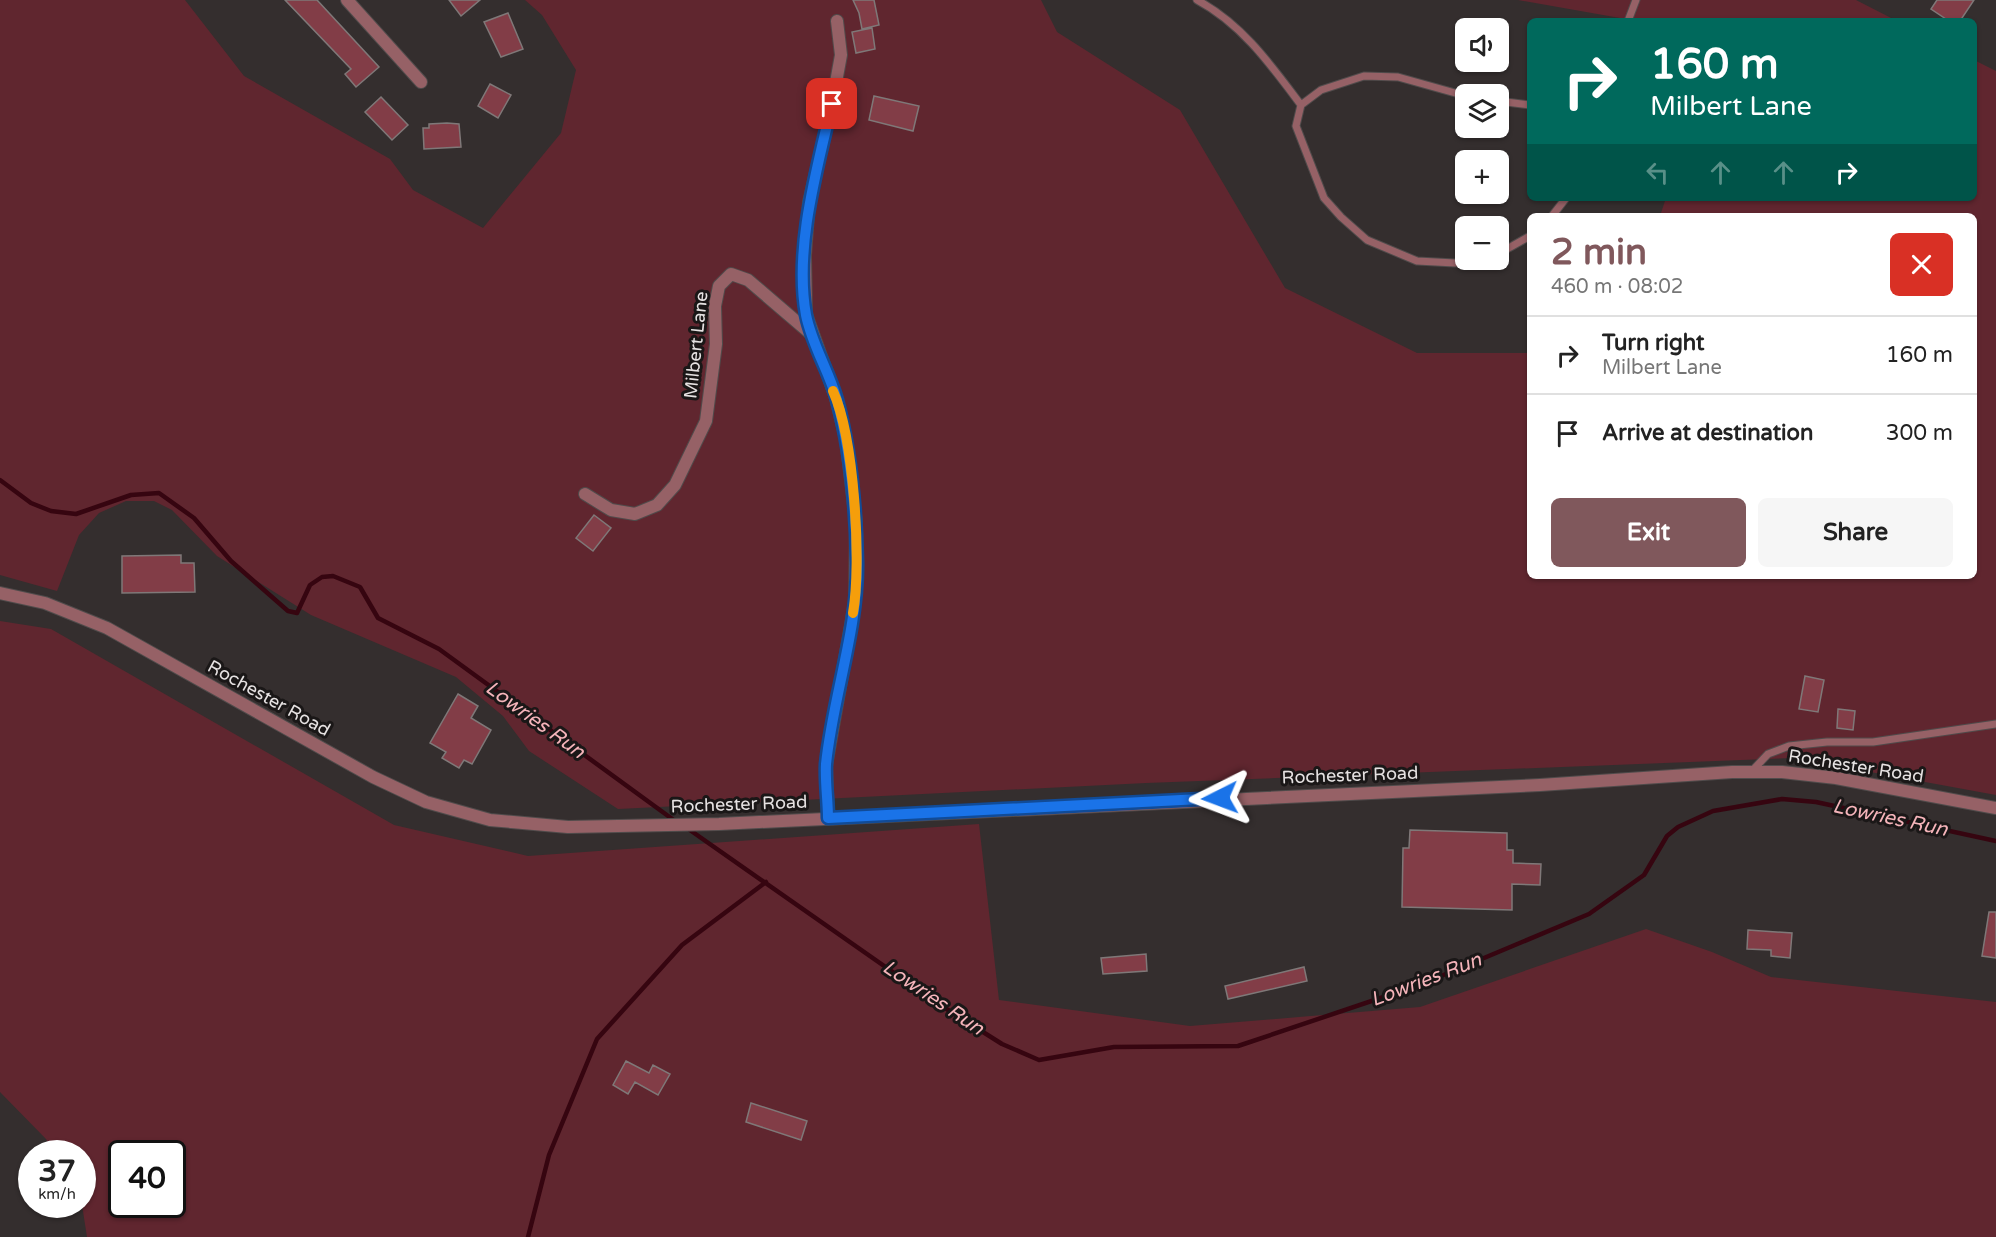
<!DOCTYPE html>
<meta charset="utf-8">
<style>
:root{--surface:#fff;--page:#f6f6f6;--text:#222;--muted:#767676;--line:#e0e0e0;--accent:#80585c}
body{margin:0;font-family:"Varela Round",sans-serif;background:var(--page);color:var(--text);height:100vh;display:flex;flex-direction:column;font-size:22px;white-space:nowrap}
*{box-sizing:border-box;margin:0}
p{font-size:20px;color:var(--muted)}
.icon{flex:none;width:33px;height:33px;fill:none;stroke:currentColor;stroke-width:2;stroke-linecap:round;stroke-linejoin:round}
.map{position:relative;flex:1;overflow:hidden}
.drawer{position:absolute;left:1527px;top:213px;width:450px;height:366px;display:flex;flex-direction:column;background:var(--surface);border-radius:9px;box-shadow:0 2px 4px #0004}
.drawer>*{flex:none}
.hud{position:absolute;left:1527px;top:18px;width:450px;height:183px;border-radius:9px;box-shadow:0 2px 4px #0004;background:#00695c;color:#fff;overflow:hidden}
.buttons{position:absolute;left:1455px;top:18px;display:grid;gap:12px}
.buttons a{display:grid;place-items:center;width:54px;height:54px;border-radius:9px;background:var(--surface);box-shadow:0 2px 4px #0004;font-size:30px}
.speed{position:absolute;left:18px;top:1140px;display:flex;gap:12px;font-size:30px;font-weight:700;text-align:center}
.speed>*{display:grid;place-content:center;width:78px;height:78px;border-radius:50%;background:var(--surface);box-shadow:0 2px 4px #0004;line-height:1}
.speed small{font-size:15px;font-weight:400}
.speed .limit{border:3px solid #111;border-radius:9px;background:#fff;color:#111}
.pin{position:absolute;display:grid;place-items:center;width:51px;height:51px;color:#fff;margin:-26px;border-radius:12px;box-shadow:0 3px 9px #0006}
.me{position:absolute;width:66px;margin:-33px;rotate:267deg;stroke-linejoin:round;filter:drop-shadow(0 0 4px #0008)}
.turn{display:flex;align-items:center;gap:21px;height:126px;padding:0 24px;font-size:27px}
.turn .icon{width:78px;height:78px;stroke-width:2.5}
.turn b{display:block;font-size:42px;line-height:51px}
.lanes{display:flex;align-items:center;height:57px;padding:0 24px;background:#0003;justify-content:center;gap:30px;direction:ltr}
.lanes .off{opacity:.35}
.round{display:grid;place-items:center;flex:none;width:63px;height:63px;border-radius:9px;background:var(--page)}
.summary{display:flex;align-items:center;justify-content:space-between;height:102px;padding:0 24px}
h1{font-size:36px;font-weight:700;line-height:45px;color:var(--accent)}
.action{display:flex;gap:12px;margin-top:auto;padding:12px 24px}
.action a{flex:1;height:69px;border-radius:9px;background:var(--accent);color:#fff;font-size:24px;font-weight:700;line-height:69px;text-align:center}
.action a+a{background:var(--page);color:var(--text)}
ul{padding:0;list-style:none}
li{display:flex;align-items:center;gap:18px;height:78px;padding:0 24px;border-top:2px solid var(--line)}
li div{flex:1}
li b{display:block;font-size:22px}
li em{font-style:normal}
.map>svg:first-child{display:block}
.green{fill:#60262f;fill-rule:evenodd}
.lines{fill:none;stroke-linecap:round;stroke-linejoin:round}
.stream{stroke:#360510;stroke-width:4.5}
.building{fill:#823d47;stroke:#7f7878;stroke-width:1.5}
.service-casing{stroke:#504b4b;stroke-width:9}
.minor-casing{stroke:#504b4b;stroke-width:14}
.tertiary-casing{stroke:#504b4b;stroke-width:14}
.service{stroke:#966166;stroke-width:7}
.minor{stroke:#966166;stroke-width:12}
.tertiary{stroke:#966166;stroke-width:12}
.route-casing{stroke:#114b97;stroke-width:15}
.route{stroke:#1a73e8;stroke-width:10}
.slow{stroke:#f59e0b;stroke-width:10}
.labels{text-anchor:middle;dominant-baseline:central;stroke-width:6;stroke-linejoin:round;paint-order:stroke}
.street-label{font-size:18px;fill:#e6e2e2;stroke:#1a1717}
.water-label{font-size:20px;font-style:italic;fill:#f5b4ba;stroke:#1a1717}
</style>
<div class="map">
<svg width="1996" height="1237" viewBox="0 0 1996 1237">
<rect width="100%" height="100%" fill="#342e2e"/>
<!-- green -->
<path class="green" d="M0,0h185l59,76 146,83 23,31 70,38 78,-95 15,-63 -34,-55 -17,-15h516l16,32 123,78 105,178 132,65h113v223h444v-360h-314l6,-18h308v-138l22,11v724l-202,-37 -648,25 -528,26 -89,-58 -26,-35 -47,-39 -145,-62 -94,-59 -45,-46 -18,-9h-28l-27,12 -20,22 -22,56 -57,-16z
M1518,0h338l41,21h-260z
M0,621l51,8 343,196 134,31 451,-32 20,176 191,26 230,-19 226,-78 66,23 59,25 225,25v235h-1909l-5,-32v-51l-27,-1 -9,-14 -46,-47zM122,1154h50v50h-50z"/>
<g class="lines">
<!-- stream -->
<path class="stream" d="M0,480l31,23 20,8 25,3 55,-19 28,-2 35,25 37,43 57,50 9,2 13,-28 12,-8 11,-1 27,11 18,31 61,31 236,172
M687,828l250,175 65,41 37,16 75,-13 124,-1 184,-62 167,-70 55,-39 23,-39 11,-9 35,-16 69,-12 34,3 180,39
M528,1237l21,-82 48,-116 85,-94 84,-63"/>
</g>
<!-- building -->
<path class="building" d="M285,0h32l62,67 -23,20 -11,-13 6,-5z
M449,0h31l-19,16z
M853,0h21l5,25 -17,4 -3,-16z
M1937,0h37l-14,21h-11l-18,-12z
M508,13l15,36 -22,8 -17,-35z
M872,28l3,21 -19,4 -4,-21z
M490,84l21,11 -13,23 -20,-12z
M874,96l45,10 -6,25 -44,-11z
M381,97l27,28 -16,15 -27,-28z
M447,123l12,1 2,23 -37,2 -1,-21h6v-4z
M594,515l17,13 -18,23 -17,-13z
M181,555v8h13l1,29 -73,1v-37z
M1805,676l19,4 -6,32 -19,-3z
M458,694l20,12 -7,12 20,12 -19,34 -8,-4 -5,8 -17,-10 4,-6 -16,-9z
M1838,709l17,2 -2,19 -16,-2z
M1410,830l97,3v17h6v13l28,1 -1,21 -28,-1v26l-110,-3 1,-59h6z
M1989,912h7v46l-14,-2z
M1748,930l44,3 -2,25 -19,-2v-6l-24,-1z
M1146,954l1,17 -44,3 -2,-16z
M1304,967l3,14 -79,18 -3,-13z
M626,1061l23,12 4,-8 17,9 -12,21 -23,-13 -7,12 -15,-9z
M751,1103l56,18 -6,19 -55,-18z"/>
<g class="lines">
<defs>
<path id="service" d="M1197,0c45,24 74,65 104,105
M1628,21l8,-21
M1466,96l-68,-19 -34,-1 -43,14 -20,15 -5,21 28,72 17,19 26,23 50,21 38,2 26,-3
M1498,101l32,4
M1552,216l14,-18
M1498,254l32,-18
M1751,772l17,-18 21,-8 38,-4h46l123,-18"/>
<path id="minor" d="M347,0l74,82
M585,494l26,16 24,4 22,-9 18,-20 31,-64 10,-77 -1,-38 4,-20 12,-12 17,6 63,54
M828,818l-2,-52 29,-164 1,-80 -10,-83 -10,-41 -30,-84 -1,-59 4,-53 23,-98 9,-49 -4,-34"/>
<path id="tertiary" d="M0,593l45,10 62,25 266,149 53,25 64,18 78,7 151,-3 821,-39 192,-13h50l54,6 160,30"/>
</defs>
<!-- service casing -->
<use href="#service" class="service-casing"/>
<!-- minor casing -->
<use href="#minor" class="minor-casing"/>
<!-- tertiary casing -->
<use href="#tertiary" class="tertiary-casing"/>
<!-- service -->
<use href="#service" class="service"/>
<!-- minor -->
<use href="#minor" class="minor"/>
<!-- tertiary -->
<use href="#tertiary" class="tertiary"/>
</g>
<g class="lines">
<defs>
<path id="route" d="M832,104c-15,65 -38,144 -26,211 6,30 23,56 31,85 14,52 19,109 20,162 1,68 -24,134 -31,202 -1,18 2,37 2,54l392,-20"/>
</defs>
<!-- route casing -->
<use href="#route" class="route-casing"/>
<!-- route -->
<use href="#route" class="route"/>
<!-- slow -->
<path class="slow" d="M833,391c21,47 29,171 20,222"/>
</g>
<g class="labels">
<!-- street labels -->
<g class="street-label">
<text transform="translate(696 345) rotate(-84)">Milbert Lane</text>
<text transform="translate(269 698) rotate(29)">Rochester Road</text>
<text transform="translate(1856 766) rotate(9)">Rochester Road</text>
<text transform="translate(1350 775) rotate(-2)">Rochester Road</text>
<text transform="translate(739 804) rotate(-2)">Rochester Road</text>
</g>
<!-- water labels -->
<g class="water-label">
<text transform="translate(535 720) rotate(36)">Lowries Run</text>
<text transform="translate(1890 818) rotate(12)">Lowries Run</text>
<text transform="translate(1426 980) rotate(-21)">Lowries Run</text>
<text transform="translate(933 998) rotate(34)">Lowries Run</text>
</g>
</g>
</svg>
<div class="buttons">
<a><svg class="icon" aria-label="sound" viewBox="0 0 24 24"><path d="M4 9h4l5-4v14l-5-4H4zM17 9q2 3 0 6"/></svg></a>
<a><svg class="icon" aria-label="layers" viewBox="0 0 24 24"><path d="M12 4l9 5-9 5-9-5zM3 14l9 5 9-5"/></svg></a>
<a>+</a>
<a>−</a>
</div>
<div class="speed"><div>37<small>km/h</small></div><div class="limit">40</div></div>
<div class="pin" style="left:832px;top:104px;background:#d93025"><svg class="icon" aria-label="arrive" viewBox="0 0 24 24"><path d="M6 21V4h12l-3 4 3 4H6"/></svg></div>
<svg class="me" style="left:1220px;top:798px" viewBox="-20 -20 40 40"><path d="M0-17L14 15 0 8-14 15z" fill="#1a73e8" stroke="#fff" stroke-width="4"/></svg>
<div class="hud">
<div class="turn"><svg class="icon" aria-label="right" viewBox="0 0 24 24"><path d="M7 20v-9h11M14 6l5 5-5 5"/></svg><div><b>160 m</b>Milbert Lane</div></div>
<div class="lanes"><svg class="icon off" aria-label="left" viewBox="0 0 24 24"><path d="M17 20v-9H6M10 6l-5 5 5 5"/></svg><svg class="icon off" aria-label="ahead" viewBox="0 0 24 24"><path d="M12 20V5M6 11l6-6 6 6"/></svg><svg class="icon off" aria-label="ahead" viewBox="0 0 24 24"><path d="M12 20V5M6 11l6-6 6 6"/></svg><svg class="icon" aria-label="right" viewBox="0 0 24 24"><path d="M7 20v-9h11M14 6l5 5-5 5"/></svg></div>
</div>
<section class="drawer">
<div class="summary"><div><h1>2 min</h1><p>460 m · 08:02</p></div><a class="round" style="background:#d93025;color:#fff"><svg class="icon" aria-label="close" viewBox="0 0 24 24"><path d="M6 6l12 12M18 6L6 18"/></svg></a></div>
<ul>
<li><svg class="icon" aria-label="right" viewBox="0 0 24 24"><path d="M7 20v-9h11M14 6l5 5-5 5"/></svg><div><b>Turn right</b><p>Milbert Lane</p></div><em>160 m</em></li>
<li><svg class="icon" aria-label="arrive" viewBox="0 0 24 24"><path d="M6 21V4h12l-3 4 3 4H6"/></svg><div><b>Arrive at destination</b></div><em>300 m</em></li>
</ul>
<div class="action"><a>Exit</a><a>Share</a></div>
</section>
</div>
